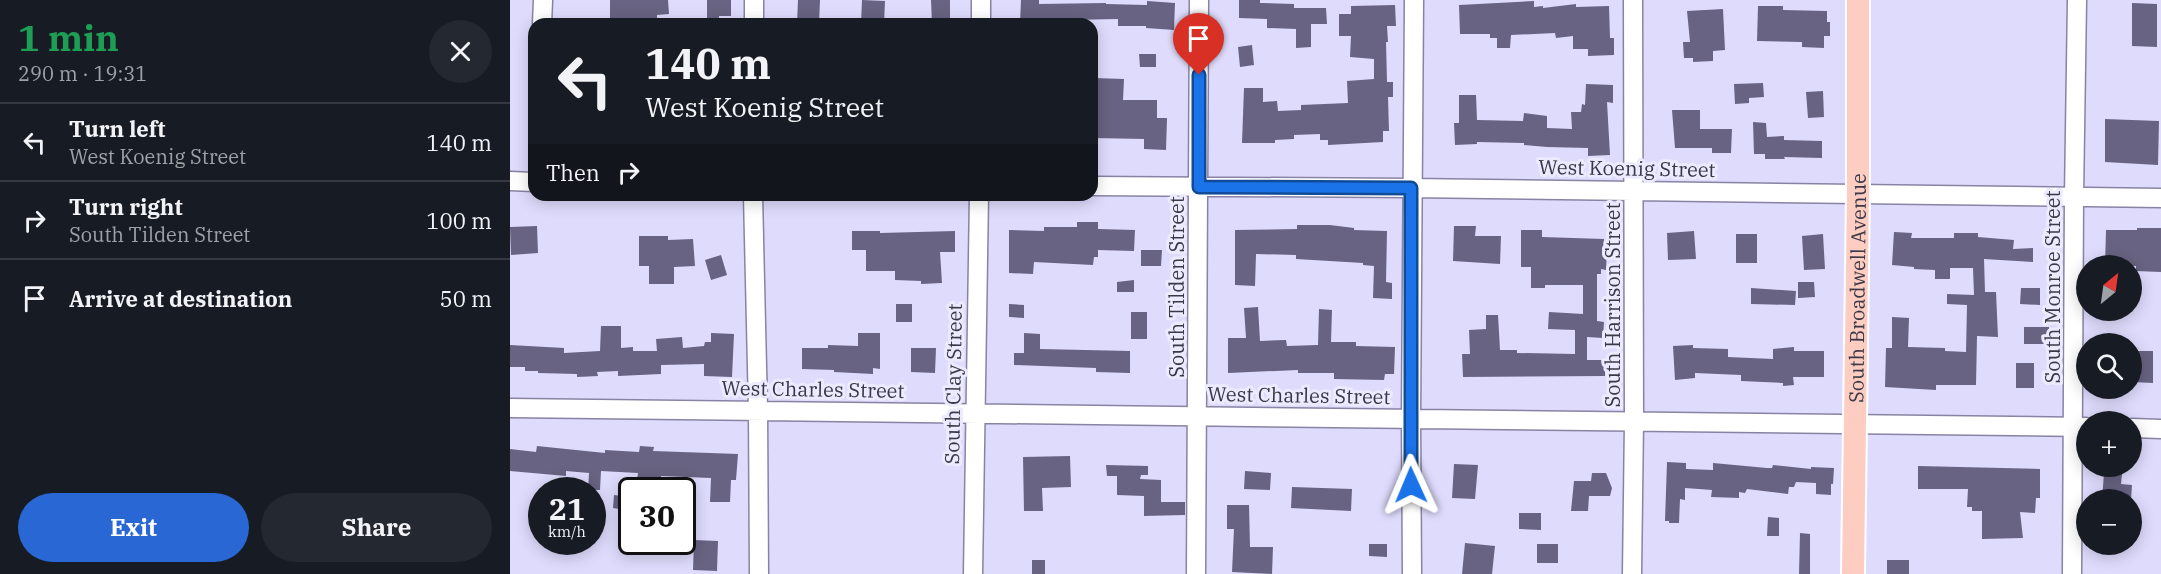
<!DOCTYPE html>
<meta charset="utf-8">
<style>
:root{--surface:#171b24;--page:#242831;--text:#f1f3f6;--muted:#9ea1a6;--line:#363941;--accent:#2967d4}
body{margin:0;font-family:"IBM Plex Serif",serif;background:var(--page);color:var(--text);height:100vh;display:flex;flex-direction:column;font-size:22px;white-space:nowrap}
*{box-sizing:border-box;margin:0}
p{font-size:20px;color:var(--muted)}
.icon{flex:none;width:33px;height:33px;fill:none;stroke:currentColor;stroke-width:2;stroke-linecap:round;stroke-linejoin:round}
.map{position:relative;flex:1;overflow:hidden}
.sheet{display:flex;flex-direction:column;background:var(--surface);width:510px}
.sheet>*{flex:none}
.top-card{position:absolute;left:18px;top:18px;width:570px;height:183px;border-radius:18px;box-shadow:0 3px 15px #0003;background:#171b24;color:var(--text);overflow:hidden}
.needle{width:39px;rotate:29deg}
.fabs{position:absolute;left:1566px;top:255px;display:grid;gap:12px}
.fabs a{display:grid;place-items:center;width:66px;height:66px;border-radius:50%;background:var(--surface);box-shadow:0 3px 15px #0003;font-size:30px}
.speed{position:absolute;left:18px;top:477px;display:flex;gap:12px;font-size:30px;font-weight:700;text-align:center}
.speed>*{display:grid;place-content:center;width:78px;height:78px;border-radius:50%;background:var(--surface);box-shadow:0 3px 15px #0003;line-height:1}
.speed small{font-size:15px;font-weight:400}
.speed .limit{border:3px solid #111;border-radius:9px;background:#fff;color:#111}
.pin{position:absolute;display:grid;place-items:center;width:51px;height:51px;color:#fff;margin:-62px -26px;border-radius:50% 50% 50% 0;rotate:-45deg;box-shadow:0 0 6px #0007}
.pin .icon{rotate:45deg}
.me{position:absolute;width:66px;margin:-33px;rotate:359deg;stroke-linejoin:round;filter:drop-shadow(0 0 4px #0008)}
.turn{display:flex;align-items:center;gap:21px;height:126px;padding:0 18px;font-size:27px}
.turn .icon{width:78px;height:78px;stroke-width:2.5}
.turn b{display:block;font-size:42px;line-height:51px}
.then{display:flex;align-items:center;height:57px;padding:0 18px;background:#0003;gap:12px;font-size:22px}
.round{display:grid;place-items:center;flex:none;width:63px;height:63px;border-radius:32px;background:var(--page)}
.headline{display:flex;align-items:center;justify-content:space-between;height:102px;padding:0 18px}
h1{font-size:36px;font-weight:700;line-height:45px;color:#1e9e55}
.cta{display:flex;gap:12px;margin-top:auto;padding:12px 18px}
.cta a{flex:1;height:69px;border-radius:36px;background:var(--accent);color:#fff;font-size:24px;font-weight:700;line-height:69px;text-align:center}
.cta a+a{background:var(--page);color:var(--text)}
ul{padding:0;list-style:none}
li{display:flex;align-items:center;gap:18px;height:78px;padding:0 18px;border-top:2px solid var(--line)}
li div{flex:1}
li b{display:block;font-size:22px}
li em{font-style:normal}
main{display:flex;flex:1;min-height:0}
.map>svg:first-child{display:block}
.building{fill:#686382}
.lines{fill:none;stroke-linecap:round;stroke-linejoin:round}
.minor-casing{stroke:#8883a3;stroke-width:21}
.major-casing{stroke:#fff;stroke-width:26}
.minor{stroke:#fff;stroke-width:18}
.major{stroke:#fecdc2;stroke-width:22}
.route-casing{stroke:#114b97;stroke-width:15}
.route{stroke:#1a73e8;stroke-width:10}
.labels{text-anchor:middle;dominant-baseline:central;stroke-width:6;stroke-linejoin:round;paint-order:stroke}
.street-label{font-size:20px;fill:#3a3846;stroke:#eceaff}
</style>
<main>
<section class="sheet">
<div class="headline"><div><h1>1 min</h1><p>290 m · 19:31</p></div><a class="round"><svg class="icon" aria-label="close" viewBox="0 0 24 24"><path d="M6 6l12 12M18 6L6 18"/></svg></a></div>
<ul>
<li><svg class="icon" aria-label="left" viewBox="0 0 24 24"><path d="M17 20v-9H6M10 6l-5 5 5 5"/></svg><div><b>Turn left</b><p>West Koenig Street</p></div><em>140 m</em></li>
<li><svg class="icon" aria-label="right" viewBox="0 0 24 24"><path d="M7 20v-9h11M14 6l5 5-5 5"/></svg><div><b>Turn right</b><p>South Tilden Street</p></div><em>100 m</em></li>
<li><svg class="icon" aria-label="arrive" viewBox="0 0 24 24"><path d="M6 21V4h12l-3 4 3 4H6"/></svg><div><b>Arrive at destination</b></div><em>50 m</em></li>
</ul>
<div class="cta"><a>Exit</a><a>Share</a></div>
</section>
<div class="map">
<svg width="1651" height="574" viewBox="0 0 1651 574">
<rect width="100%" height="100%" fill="#dfdbfd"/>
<!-- building -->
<path class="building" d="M100,0h58l1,14 -12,1v9h-47z
M197,0h24v16h-12v7h-12z
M288,0h22l-1,24h-22z
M352,0l23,1 -1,23h-23z
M421,0h19v24h-18z
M511,0h18v4l67,-1v1l41,1v-4l28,2 -1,27 -28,-2v-2h-28v-7l-50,1v4l-48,-1z
M729,0h21v3l34,1v4h32l1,16h-16v23l-15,1v-19l-29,-1v-9l-28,-1z
M1024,1v6l9,-1v2l33,-4v3l33,-1 1,32h4v17l-26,1v-7h-15v-13l-17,2 -1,-5 -44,2 -1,13h-13v-10h-7v-4h-30l-1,-29z
M1622,3l25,1v43l-25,-1z
M885,5l1,21h-9l1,16h-2l1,40h6v15h-5l1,34h-6v11l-55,3v-5h-8v-6l-26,1v4l-19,1v3h-33l2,-55h19v14l14,-1 1,10 23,-1v-5l47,-2 -1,-22 27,-2v-20l-24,-2 1,-21h-12v-22h12v-8z
M1248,6h25v4l44,1v11h3v14h-6v12l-22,-1v-5l-45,-1z
M1213,9l2,41 -12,1v10l-20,1v-4h-9l-1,-16h7l-3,-31z
M742,45l2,20 -14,2 -2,-20z
M629,54h17v13h-16z
M584,78l30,1 -1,21h34v18h10l-1,32 -22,-1v-10l-52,-1z
M1253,83l1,14 -15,1v5l-14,1 -1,-20z
M1076,84l27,1v18l-6,-1 3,53 -22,1v-8l-41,-1 -23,-2v-2l-47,-1v2l-22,1 -1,-22h5v-28h17l1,25 46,1 1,-8 23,3v12l25,1 -1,-17h10l1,-8 3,1z
M1313,91l1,26 -16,1 -2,-26z
M1162,110h28v19h32l-1,24h-19v-5h-37z
M1595,119l54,2 -1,44 -53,-3z
M1243,122l13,1 1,14 17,-1v4l38,1v17l-38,-1 1,2h-20v-5h-11z
M567,222h21v7l37,1 -1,21 -36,-1v7h-4l-1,8 -59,-3 -1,12 -24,-1v-43l35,1v-4h33z
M787,225h33l24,3v2l33,1 -1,51 6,1v16l-19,-1 1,-32 -11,-1v-2l-67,-4v-4l-40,-1 -1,32 -20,-1v-55l62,-1z
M27,226l1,27 -27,2 -1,-28z
M944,226h22l-1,10h26l-1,28 -47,-3z
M1627,228h24v44l-25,-1v-5h-31l1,-36h31z
M1011,230h21v7l62,2 -1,9 4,1 -1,21 -5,-1v5h-4v47l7,1 -1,16 -16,-1v23h18v16l-142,1 -1,-23h8l-1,-24 17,-1v-14h12l2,35h17v3l58,1v-24l-27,-1 1,-17 34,2v-29h-38v3h-14v-21h-10z
M342,231h28v2l75,-2v21h-15l2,31 -21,1v-3l-26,-1v-9h-29v-21h-14z
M1184,231l2,28 -28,1 -1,-27z
M1384,232l18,1 -1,5h43v-5h24v4l36,3 -1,9 20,-1v14l-49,-3 1,33h11l2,45 -21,-1 -1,49h-40v5l-51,-3 1,-39h6v-31l17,1 -1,29 37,1v3l21,1 1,-47 -20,-1v-10l27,1 -1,-27h-23v11h-15v-9l-21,-1v-2l-22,-2z
M1226,234h21v29h-21z
M1313,234l2,35 -21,1 -2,-34z
M129,236h29v4l25,-1 2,27 -21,1v17h-25v-18h-10z
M631,250h21l-1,16h-20z
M211,255l6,20 -16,5 -6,-20z
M624,280v12h-17v-10z
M1288,282h16l1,15 -17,1z
M1241,288l45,3 -1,14 -44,-1z
M1511,288h19v17l-20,-1z
M386,304h16v18h-16z
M499,304l15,1v13l-15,-1z
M748,307l2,34 26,-1 1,6 31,-1 1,-36 13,1 -1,32h25v4l39,1 -1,27h-9l-1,6 -50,-1v-6h-36v-3l-70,3v-35h18l-2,-30z
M621,312h16v27h-16z
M91,326h20v22l12,-1v4h24l-1,-12 26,-2 1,11 21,-2 1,-4h6v-9l23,1 -2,43 -28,-1v-12l-43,1v9l-43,2v-5l-21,1 1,4 -21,1v-3l-39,-1v-2h-13v-4h-15v-22l54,3v5l36,-2z
M1514,327h25v17h-25z
M348,333h22v36l-7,-1v6l-39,-2v-2l-32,-1v-21h26v-3l30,1z
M514,333l16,1v15l90,2v22l-34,-1v-4l-82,-3v-12h10z
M1183,345v3l35,1v8l45,2v-10l21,-2v4h30v26h-31l1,8 -11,1v-3l-42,-2v-6l-46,-2v5l-20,2 -2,-34z
M401,348h25l-1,25 -24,-1z
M1623,351h20v32l-21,-1z
M1506,363h18v25h-18z
M27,446l68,7v-3l34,2 1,-6 14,1 -1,4 85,3 -2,26h-5l-1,22h-20l1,-24 -50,-2v6l-24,-2 1,-7 -37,-2 -1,19h-12l1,-17 -23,-2v5l-56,-5v-22l26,3z
M560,456l1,31 -29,1 1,23h-19l-1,-54z
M1157,462l19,1v6l27,1v-7l54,5h5l1,-3 38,4v-2l23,1 -1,16h-2v11l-15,-1v-11l-20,-1 -2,5h-5l-1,7 -41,-5 -2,4 -6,-1v6l-28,-1 1,-7 -27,-2v12l-5,-1 -1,24h-10v-2h-4z
M944,464l24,1 -3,34 -23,-1z
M596,465l42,1v9h-7l-1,4 21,1v22h24v13l-41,1v-20l-27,-1v-19h-10z
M1408,466l122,3v29h-4l-1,15 -15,-1 3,26 -41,1v-28h-10v-4h-5l1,-18h-50z
M735,471l26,2 -1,17 -26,-1z
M1082,473h14l6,15 -2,8h-21l-1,15h-17l3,-30h17z
M1594,473l18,1 -1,10 11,1 -1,15h-29z
M782,487l60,2 -1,22 -60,-3z
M104,495l18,2 -1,21h-12v-9l-6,-1z
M717,505h22l1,42h23l-1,27 -40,-2 2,-43h-7z
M1009,513h22v17l-22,-1z
M1258,517l11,1v18h-12z
M1290,533l10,1v40h-11z
M184,540l24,1 -1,30 -24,-1z
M955,543l30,3 -3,28h-30z
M859,544h18v13l-18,-1z
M1027,544h21v19h-21z
M522,560h13v14h-13z
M1377,560h22v14h-22z"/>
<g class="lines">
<defs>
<path id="minor" d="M32,24l1,-24
M244,24v-24
M471,24v-24
M0,181l24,1
M582,186l319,2 750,10
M243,195l5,215 1,164
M0,408l1576,19
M1622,428l29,1
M463,574l6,-379
M686,574l3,-574
M902,574l-1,-155 3,-419
M1122,574l2,-153 -1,-421
M1562,574l2,-377 3,-197"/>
<g id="major">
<path id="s1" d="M1343,574l5,-381v-193"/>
</g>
</defs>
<!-- minor casing -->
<use href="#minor" class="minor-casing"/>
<!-- major casing -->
<use href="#major" class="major-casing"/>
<!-- minor -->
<use href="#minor" class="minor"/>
<!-- major -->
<use href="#major" class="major"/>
</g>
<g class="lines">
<defs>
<path id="route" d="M689,75v112l212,1v297"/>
</defs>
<!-- route casing -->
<use href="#route" class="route-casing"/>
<!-- route -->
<use href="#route" class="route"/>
</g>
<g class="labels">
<!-- street labels -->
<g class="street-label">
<text transform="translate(1117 168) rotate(1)">West Koenig Street</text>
<text transform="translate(666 287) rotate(-90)">South Tilden Street</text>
<text stroke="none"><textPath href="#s1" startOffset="286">South Broadwell Avenue</textPath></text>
<text transform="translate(1542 287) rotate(-90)">South Monroe Street</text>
<text transform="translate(1102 305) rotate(-90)">South Harrison Street</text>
<text transform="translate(443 384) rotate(-89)">South Clay Street</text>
<text transform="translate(303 389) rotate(1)">West Charles Street</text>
<text transform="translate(789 395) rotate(1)">West Charles Street</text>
</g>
</g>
</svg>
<div class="fabs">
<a><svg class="needle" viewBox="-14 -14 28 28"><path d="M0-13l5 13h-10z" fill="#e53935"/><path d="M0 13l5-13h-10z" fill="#9ea1a6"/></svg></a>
<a><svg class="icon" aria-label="search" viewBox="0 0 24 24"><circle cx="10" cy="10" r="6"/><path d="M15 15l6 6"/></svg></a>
<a>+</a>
<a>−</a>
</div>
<div class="speed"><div>21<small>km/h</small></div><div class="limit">30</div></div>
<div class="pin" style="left:689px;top:75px;background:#d93025"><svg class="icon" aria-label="arrive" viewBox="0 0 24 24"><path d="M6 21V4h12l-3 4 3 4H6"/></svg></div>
<svg class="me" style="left:901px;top:485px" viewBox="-20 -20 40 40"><path d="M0-17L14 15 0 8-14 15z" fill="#1a73e8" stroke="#fff" stroke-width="4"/></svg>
<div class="top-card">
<div class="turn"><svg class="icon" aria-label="left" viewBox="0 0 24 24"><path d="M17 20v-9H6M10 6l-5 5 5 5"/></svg><div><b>140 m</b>West Koenig Street</div></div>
<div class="then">Then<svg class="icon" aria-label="right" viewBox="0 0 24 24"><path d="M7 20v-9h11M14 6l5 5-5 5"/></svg></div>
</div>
</div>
</main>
